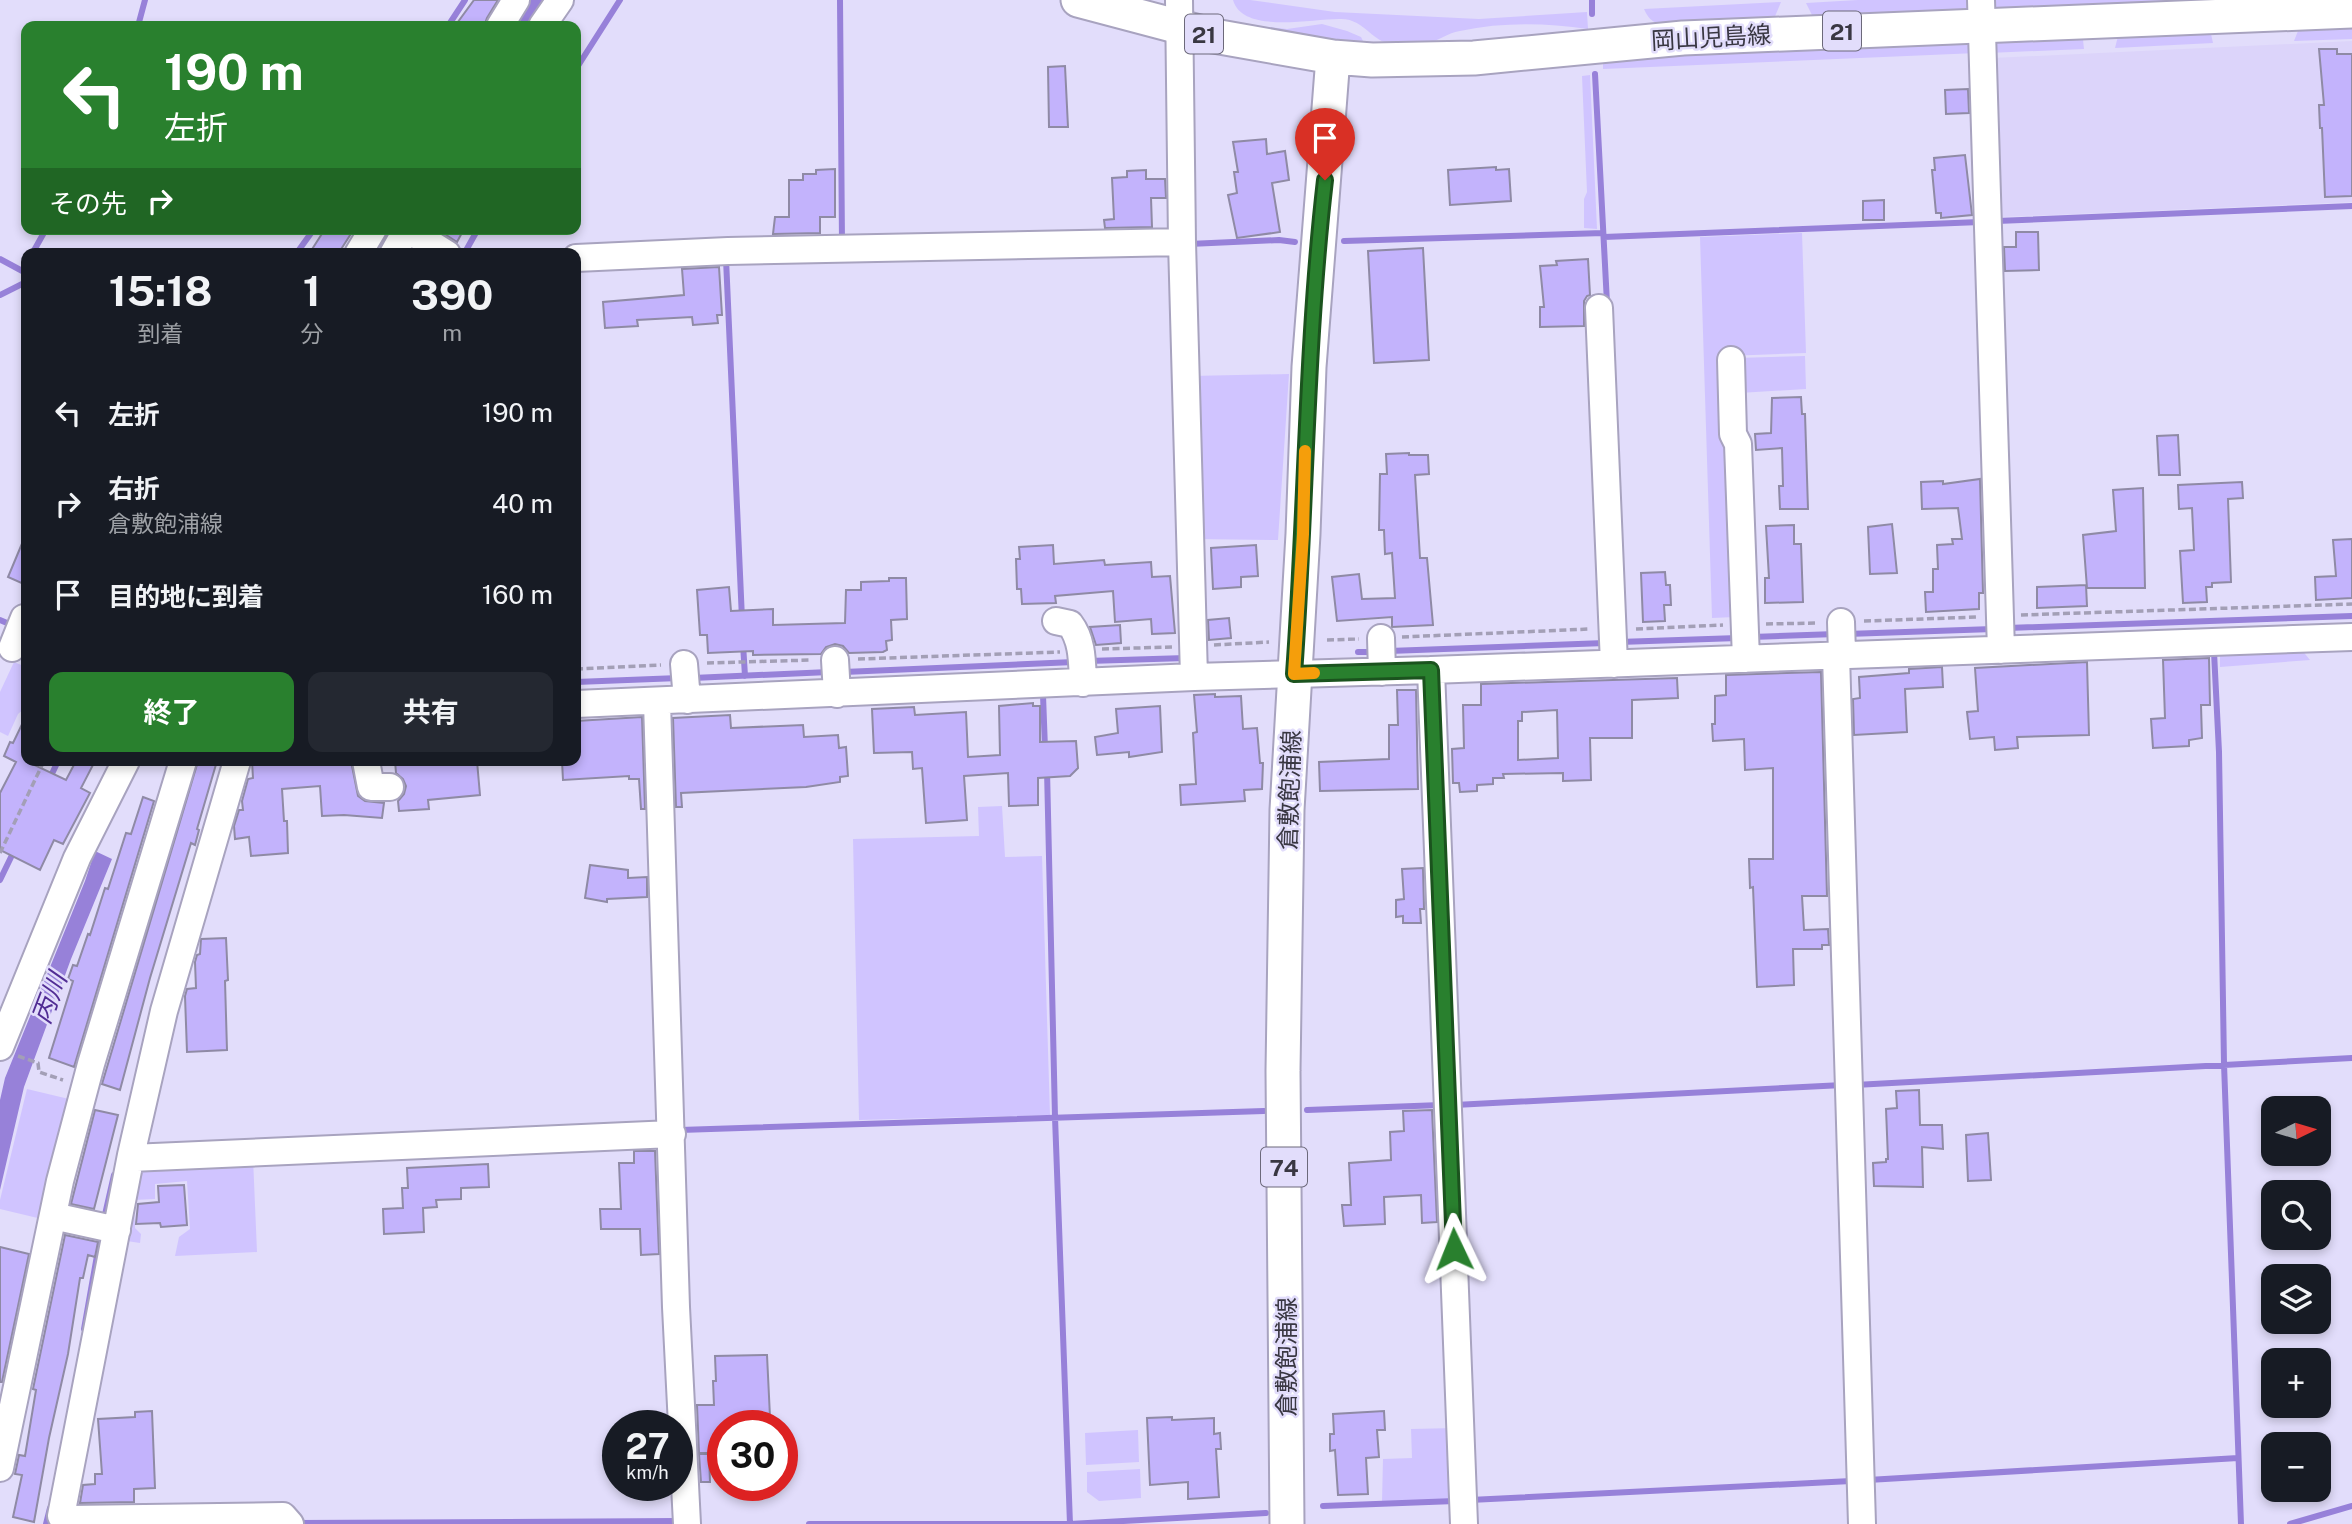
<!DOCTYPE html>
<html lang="ja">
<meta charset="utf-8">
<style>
:root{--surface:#171b24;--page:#242831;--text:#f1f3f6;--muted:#9ea1a6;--accent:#29802e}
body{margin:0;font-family:"Public Sans","Noto Sans JP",sans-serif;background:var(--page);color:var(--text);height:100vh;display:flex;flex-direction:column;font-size:26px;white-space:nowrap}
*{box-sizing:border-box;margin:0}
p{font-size:23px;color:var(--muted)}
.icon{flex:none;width:38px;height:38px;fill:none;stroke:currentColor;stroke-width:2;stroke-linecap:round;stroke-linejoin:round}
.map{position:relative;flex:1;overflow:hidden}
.details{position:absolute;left:21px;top:248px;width:560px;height:518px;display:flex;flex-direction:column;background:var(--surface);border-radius:14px;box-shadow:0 4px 10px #0003}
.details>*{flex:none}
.banner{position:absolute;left:21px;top:21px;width:560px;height:214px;border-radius:14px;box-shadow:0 4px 10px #0003;background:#29802e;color:#fff;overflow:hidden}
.needle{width:46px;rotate:85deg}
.tools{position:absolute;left:2261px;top:1096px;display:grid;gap:14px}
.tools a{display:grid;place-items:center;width:70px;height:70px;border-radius:14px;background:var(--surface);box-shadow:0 4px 10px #0003;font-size:35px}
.speed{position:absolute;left:602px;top:1410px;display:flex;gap:14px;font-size:35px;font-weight:700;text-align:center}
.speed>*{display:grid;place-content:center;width:91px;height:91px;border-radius:50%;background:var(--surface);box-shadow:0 4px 10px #0003;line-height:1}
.speed small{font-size:18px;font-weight:400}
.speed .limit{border:10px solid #d22;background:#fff;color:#111}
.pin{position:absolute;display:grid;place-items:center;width:60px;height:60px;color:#fff;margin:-72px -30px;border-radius:50% 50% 50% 0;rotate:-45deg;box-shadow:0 0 7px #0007}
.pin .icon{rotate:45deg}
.me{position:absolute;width:77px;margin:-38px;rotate:358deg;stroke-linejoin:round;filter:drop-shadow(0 0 5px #0008)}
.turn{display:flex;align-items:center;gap:24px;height:147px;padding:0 28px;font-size:32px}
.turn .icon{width:91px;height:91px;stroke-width:2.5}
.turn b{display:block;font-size:49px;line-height:60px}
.then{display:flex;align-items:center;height:66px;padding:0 28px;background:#0003;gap:14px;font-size:26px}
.eta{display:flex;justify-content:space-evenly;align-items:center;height:119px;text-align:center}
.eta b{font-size:42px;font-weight:700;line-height:49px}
.primary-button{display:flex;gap:14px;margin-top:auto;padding:14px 28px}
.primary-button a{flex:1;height:80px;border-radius:14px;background:var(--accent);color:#fff;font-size:28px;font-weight:700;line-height:80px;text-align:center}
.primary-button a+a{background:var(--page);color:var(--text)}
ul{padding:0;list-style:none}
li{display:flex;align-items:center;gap:21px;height:91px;padding:0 28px}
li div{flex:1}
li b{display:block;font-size:26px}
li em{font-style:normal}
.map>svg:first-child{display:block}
.built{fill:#dcd4fa}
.green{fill:#d0c4ff}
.water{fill:#9781d9}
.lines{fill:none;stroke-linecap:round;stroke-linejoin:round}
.stream{stroke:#9781d9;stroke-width:6}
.river{stroke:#9781d9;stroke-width:37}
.building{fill:#c3b3fc;stroke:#8f8aa5;stroke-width:2;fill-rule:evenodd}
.minor-casing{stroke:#a8a3bf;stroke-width:30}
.major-casing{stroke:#a8a3bf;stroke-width:37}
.path{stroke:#a39fb6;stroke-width:3.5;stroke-dasharray:7 3.5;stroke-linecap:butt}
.minor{stroke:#fff;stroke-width:26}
.major{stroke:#fff;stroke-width:33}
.route-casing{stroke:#1b531e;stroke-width:18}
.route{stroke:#29802e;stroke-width:12}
.slow{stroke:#f59e0b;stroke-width:12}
.labels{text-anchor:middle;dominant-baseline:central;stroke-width:5;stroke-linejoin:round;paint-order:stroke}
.shield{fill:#e2ddfb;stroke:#6c697a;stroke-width:2}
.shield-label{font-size:23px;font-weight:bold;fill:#393742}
.street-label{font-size:24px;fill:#393742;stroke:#e2ddfb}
.water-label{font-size:26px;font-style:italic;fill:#512d94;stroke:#e2ddfb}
</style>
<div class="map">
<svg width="2352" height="1524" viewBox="0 0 2352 1524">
<rect width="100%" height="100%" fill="#e2ddfb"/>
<!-- built -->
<path class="built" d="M2352,41v161l-352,15 -7,-159z"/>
<!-- green -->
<path class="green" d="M1233,0h17l85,12 144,7 108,-7 1,17c-43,-6 -86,-7 -128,2 -13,2 -23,11 -35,13 -9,2 -19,1 -27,1 -26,0 -32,-26 -57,-26 -27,-1 -98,16 -108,-19z
M1858,0h116v10l-160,9 -8,-16z
M1989,0h320l-316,12z
M1781,2l-8,19 -106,6c-12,-4 -18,-6 -23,-18z
M2352,22v17l-58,2 6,-15z
M1322,24l25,7 14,6 2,4 -48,-3 -59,-12 31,3z
M2205,29l6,5 2,9 -98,5 3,-12z
M2078,34l5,6 1,9 -96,4 4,-13z
M1969,38l8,15 -374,16v-13z
M1590,75l7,154 -13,-1v-29l3,-7 -5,-116z
M1802,233l4,120 -80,3 9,261 -23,1 -12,-381z
M1805,356l1,33 -67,4 -2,-35z
M1289,374l-11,166 -84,-1 -3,-163z
M2301,649l9,11 -90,7v-15z
M14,662l12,5v40l-8,7 -10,22 -8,-4v-40z
M1002,806l3,51 37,-1 8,259 -191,5 -6,-281 126,-3 -1,-29z
M27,1089l42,10 -23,121 -46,-11v-9z
M253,1158l4,94 -82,4 4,-19 11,-8 -3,-48 -32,3v15l-21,1 1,28 6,6 -1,9 -20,-3 14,-77z
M1455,1428l4,71 -77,3 1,-43 29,-1 -1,-29z
M1138,1430l1,32 -53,3 -1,-32z
M1140,1469l1,29 -42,3 -12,-9v-20z"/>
<!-- water -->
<path class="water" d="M95,851l17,8 -41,100 -47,128 -24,103v-90l5,-22 80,-197z"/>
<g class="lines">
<!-- stream -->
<path class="stream" d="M840,0l2,243
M1592,0v14
M138,26l7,-26
M448,26l17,-26
M576,69l44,-69
M1595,74l12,229
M1997,221l355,-15
M1604,237l376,-15
M1344,241l259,-8
M1189,244l90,-4 16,2
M32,254l14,-25
M296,254l18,-25
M464,254l14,-25
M0,259l26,14
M726,259l16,360
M0,295l26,-13
M0,620l14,6
M2008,628l344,-12
M1847,634l146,-5
M1752,637l84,-3
M1619,642l119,-4
M743,644l2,32
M1389,651l216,-8
M1358,652h16
M2214,652l5,100 5,312 17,460
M1088,661l98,-3
M844,672l230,-10
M693,678l136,-6
M576,682l103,-4
M1043,695l2,54
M1047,770l8,347 15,407
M50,778l8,-17
M0,880l14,-29
M1855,1085l497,-27
M1455,1105l388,-20
M1307,1110l134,-5
M680,1130l584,-19
M104,1219l10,-44
M84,1329l17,-96
M1868,1480l370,-22
M1470,1500l381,-19v3
M1323,1506l132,-5
M297,1523l381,-2 1,3
M46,1524l4,-16
M809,1524h261l196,-11
M2290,1524l62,-18"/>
<!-- river -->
<path class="river" d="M516,26l17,-26"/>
</g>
<!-- building -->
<path class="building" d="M474,0h24l-11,18 -3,8h-29z
M2319,49h18v5h15v142l-27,1 -3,-69h-2l-1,-23h5z
M1065,66l3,61h-19l-1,-60z
M1968,89l1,24 -23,1 -1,-24z
M1266,139l1,15 18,-3 4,29 -17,3 8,49 -43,6 -9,-43 9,-2 -3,-21h4l-5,-30z
M1965,155l7,60 -31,3v-5h-5l-4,-43h3l-1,-12z
M1496,167v3l13,-1 2,32 -61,4 -2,-35z
M835,169v48h-15v16l-47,1 2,-17h14v-37h14v-6h13v-4z
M1146,170v9h19l1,19h-15l1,29 -47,1 -1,-8 10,-1 -2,-41 15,-1v-6z
M1884,200v20h-21v-19z
M325,229h29l-16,25h-29z
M437,229h27l-7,13z
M2016,232h22l1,38 -34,1 -1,-24h12z
M1423,248l6,112 -55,3 -6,-112z
M1588,259l2,36 -3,1 -3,5v25l-44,1v-20h4l-4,-41 17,-1 -1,-4z
M719,267l3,48h-5l1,8 -25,2 -1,-8 -55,3 1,6 -33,2 -2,-26 81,-7 -2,-26z
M1801,397l1,17h3l3,95h-28l-1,-23h4l-1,-38 -26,2 -1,-16 16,-1 1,-35z
M2178,435l2,40h-21l-2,-39z
M1409,453v2h19l1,19 -14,1 5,83h7l6,67 -41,2v-10l-55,4 -5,-44 27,-3 3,25 33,-1 -3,-45 -7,1 -1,-24h-5l1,-56h7l-1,-20z
M1980,479l3,114h-4v16l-53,3 -1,-20h8v-23h5l-1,-24 16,-1 -1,-5h10l-4,-31 -36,1 -1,-27 22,-1v3z
M2242,482l1,16 -15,1 3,83 -19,1v4h-6l1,15 -24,1 -3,-52 14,-1 -2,-42 -13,1 -1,-24z
M2143,488l2,100h-58l-4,-53 33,-4 -3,-41z
M1892,524l5,49 -27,1 -2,-47z
M1794,525v19h7l2,58 -38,1v-25h4l-3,-52z
M26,534v51l-18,-8z
M2352,539v59l-36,2 -1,-23 21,-1 -3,-36z
M1053,545l1,19 50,-4 1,5 46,-3 1,15 18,-1 5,57 -23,1 -1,-15 -36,3 -2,-31 -58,5 1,7 -34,1 -1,-15h-4l-1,-30h4l-1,-12z
M1256,545l2,31 -17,1v10l-28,2 -2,-41z
M1665,572l1,13h4l1,20h-7l1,16 -22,1 -2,-49z
M889,578h17l1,41 -16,1 1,20 -6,1 1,9 -4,2 -34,1 -6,-7 -8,-2 -9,3 -5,7 -68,1v-4l-45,2 -1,-18h-7l-3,-45 32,-3 2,24 42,-2v16l72,-2 1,-33h15v-8l28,-1z
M2086,585l1,21 -50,2v-21z
M1229,618l2,20 -22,2 -1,-20z
M1120,625l1,18 -25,2 -6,-18z
M2209,658l1,47h-9l1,33 -13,2v6l-36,2 -2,-29 14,-1 -2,-58z
M2087,662l2,73 -72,2 1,11 -23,2 -1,-13 -24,2 -3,-27 11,-1 -3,-43z
M1942,667l1,20 -38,2 2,43 -53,3 -1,-36 7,-1 -1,-21 50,-4v-4z
M1821,672l6,224h-25l2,34 24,-1 1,16h-7v4h-29l1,36 -37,2 -4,-100 -3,1 -1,-29h24v-91l-28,2 -1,-31 -31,2 -1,-17h3v-28l11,-1v-20z
M1677,678l1,20 -46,2v38h-42l1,42 -28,1v-8l-60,1 1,4h-11v6l-16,1v6l-17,1 -1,-9h-6l-1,-34 12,-1 -1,-43h18v-21zM1557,710l1,48 -40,2v-39h4v-9z
M1397,690h19l2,99 -98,2 -1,-29 70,-3v-34h9z
M1215,694v3l26,-1 2,33 14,-1 3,35h3l-1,26 -18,1 1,11 -64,4 -1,-20 16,-1 -3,-51 4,-1 -3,-37z
M1033,703v3h7v36l36,-1 2,27 -8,8 -32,2v27l-29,1 -1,-33 -44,3 3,44 -41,3 -4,-55 -9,1 -1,-17 -38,1 -2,-44 42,-2 1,8 51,-3 2,45 32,-2 -1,-49z
M1160,706l2,46 -33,5v-5l-32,3 -2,-18 23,-4 -2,-24z
M730,715l1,13 72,-3 1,12 34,-2 1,13 7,-1 2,29 -8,1v5l-34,5 -125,6 1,14h-6l-3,-89z
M26,716v45l40,19 10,-19h19l-14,27 9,5 -27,51 -9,-4 -14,30 -40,-20v-57l16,-31 -12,-6 6,-14 3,1z
M642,717l3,92h-4l-2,-30h-10v-3l-66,4 -1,-19h14v-40z
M198,761h19l-20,68 2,1 -4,15 -4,-2 -41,135 -30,112 -18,-6z
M252,761h99l7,35 7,5 19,2 -2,15 -38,-3 -22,1 -2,-30 -38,3 2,32h3l1,32 -37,3 -2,-19 -14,2 -1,-13 5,-16h4l-1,-9 6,-22 5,-1z
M395,761h82l3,34 -52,5 1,9 -30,2 -1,-10 6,-7 2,-8 -3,-7 -7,-6z
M143,797l11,4 -80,266 -25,-9 24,-77 -5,-2 5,-14 4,1 11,-32 2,1 15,-47 3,1 18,-56 5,1z
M590,865l38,5v8l19,-1v20l-40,2v3l-22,-4z
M1423,868l1,41h-4l1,14h-18v-7l-7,1v-17l8,-1 -2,-30z
M226,938l2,42 -3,1 2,69 -40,2 -2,-56 2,-7 9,-1 -1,-26 2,-7 3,-1 1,-15z
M1919,1090l1,35h22l1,24 -21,-2 1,40 -49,-1 -1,-23 13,-1v-3h2l-2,-50 11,-1 -1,-17z
M95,1110l23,5 -24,94 -23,-5z
M1432,1110l5,112 -15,1 -1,-28 -37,2 1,27 -41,2 -2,-21h9l-2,-42 42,-3 -1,-28 14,-1 -1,-20z
M1988,1133l3,47 -23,1 -2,-46z
M634,1151h21l4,103 -18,1 -1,-26h-39l-1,-20h21l-2,-46h15z
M488,1164l1,23 -28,1v11l-25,1 1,7 -14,1 1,24 -40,2 -1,-25 20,-1 -1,-20h6l-1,-20z
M184,1185l3,40 -26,2 -1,-4 -24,1 2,-20 21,-2 -1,-16z
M65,1235l33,7 -3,15 -7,-2 -5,23h-3l-12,76 -19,84 -15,84 -21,-5 9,-42 -7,-1 4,-19 6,1 11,-66 -3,-1z
M0,1247l29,7 -27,128h-2z
M767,1355l3,62 -20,1v8h-27v27h-24l-2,-48h17l-1,-24h3l-1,-25z
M152,1411l3,77 -21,1v13l-54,1 3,-18 12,-1v-10h7l-4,-55 37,-2v-5z
M1384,1411l1,19h-8l2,27 -13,1 2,36 -30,1 -3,-45 -5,1v-17h4l-1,-20z
M1172,1417v3l42,-2v16l6,-1 1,16h-5l3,48 -31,2v-17l-38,3 -3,-67z
M699,1454h10l1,28h-9z"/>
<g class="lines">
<defs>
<path id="minor" d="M1179,0l3,242 12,435
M1981,0l20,650
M500,26l16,-26
M542,26l18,-26
M407,229l40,25
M358,254l15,-25
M393,254l14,-25
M576,258l152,-7 454,-9
M1599,308l15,356
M1731,360l2,74 5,10 8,215
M1056,621l14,3c13,17 12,39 13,59
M1841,622l1,32
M1381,638l1,34
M12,648l12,-30
M1836,655l26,869
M835,660l2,34
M684,664l3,36
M1431,670l33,854
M657,702l19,605 11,217
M576,704l618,-27 237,-7 921,-33
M237,761l-73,250 -33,144 -70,361 9,3 213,-3 7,8
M366,761l5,26h19
M0,1047l77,-189 49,-97
M131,1158l541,-24
M53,1216l64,14
M0,1468l60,-287 31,-117 92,-303"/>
<path id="major" d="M1078,0l136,36 119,21 39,3 102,-2 209,-20 669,-27
M1287,1524l-4,-453 4,-261 16,-276 6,-167 24,-310"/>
</defs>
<!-- minor casing -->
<use href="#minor" class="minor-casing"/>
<!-- major casing -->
<use href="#major" class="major-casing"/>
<!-- path -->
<path class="path" d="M2021,615l331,-11
M1864,621l114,-4
M1766,624l52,-1
M1636,629l87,-4
M1402,637l188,-8
M1327,640l32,-1
M1214,645l55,-3
M1102,649l70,-2
M858,659l202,-7
M707,663l104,-3
M576,669l85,-4
M0,853l44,-92
M18,1056l20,7 1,9 24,8"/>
<!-- minor -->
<use href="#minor" class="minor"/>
<!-- major -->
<use href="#major" class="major"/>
</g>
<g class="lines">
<defs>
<path id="route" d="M1325,180c-19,164 -19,329 -31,494l137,-4 23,579"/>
</defs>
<!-- route casing -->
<use href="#route" class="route-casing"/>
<!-- route -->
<use href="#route" class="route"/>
<!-- slow -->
<path class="slow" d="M1305,451l-2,83 -9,140 20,-1"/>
</g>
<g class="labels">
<!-- shield labels -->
<g class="shield">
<rect x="1823" y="11.5" width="38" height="39" rx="5"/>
<rect x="1185" y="14.5" width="38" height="39" rx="5"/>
<rect x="1261" y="1147.5" width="46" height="39" rx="5"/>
</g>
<g class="shield-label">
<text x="1842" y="31">21</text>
<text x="1204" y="34">21</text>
<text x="1284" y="1167">74</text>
</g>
<!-- street labels -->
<g class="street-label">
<text transform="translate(1711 37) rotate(-3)">岡山児島線</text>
<text transform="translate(1289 790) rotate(-88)">倉敷飽浦線</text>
<text transform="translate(1286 1357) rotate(-90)">倉敷飽浦線</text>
</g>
<!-- water labels -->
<g class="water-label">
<text transform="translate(49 998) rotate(-69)">丙川</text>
</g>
</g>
</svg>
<div class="tools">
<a><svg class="needle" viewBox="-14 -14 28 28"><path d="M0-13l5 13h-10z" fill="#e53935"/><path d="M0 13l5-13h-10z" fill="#9ea1a6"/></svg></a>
<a><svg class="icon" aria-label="search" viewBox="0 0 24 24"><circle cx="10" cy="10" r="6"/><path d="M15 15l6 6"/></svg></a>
<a><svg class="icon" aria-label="layers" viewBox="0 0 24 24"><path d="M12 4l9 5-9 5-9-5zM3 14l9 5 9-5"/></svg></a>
<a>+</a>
<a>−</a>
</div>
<div class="speed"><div>27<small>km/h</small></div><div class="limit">30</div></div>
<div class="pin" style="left:1325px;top:180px;background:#d93025"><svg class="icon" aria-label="arrive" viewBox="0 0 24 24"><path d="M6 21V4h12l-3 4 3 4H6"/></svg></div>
<svg class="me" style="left:1454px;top:1249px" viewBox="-20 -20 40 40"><path d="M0-17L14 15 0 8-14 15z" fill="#29802e" stroke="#fff" stroke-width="4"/></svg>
<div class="banner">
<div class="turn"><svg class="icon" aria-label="left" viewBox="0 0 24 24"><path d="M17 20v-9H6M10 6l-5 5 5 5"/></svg><div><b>190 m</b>左折</div></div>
<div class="then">その先<svg class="icon" aria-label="right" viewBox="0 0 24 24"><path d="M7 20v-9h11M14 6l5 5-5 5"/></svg></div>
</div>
<section class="details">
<div class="eta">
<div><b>15:18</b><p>到着</p></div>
<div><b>1</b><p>分</p></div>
<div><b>390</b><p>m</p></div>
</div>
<ul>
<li><svg class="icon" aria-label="left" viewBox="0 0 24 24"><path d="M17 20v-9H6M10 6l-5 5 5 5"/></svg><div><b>左折</b></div><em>190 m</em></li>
<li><svg class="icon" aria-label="right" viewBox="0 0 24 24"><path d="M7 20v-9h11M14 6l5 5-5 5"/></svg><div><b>右折</b><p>倉敷飽浦線</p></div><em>40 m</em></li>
<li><svg class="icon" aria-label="arrive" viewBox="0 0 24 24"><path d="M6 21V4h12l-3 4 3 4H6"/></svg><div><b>目的地に到着</b></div><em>160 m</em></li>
</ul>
<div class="primary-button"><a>終了</a><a>共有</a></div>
</section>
</div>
